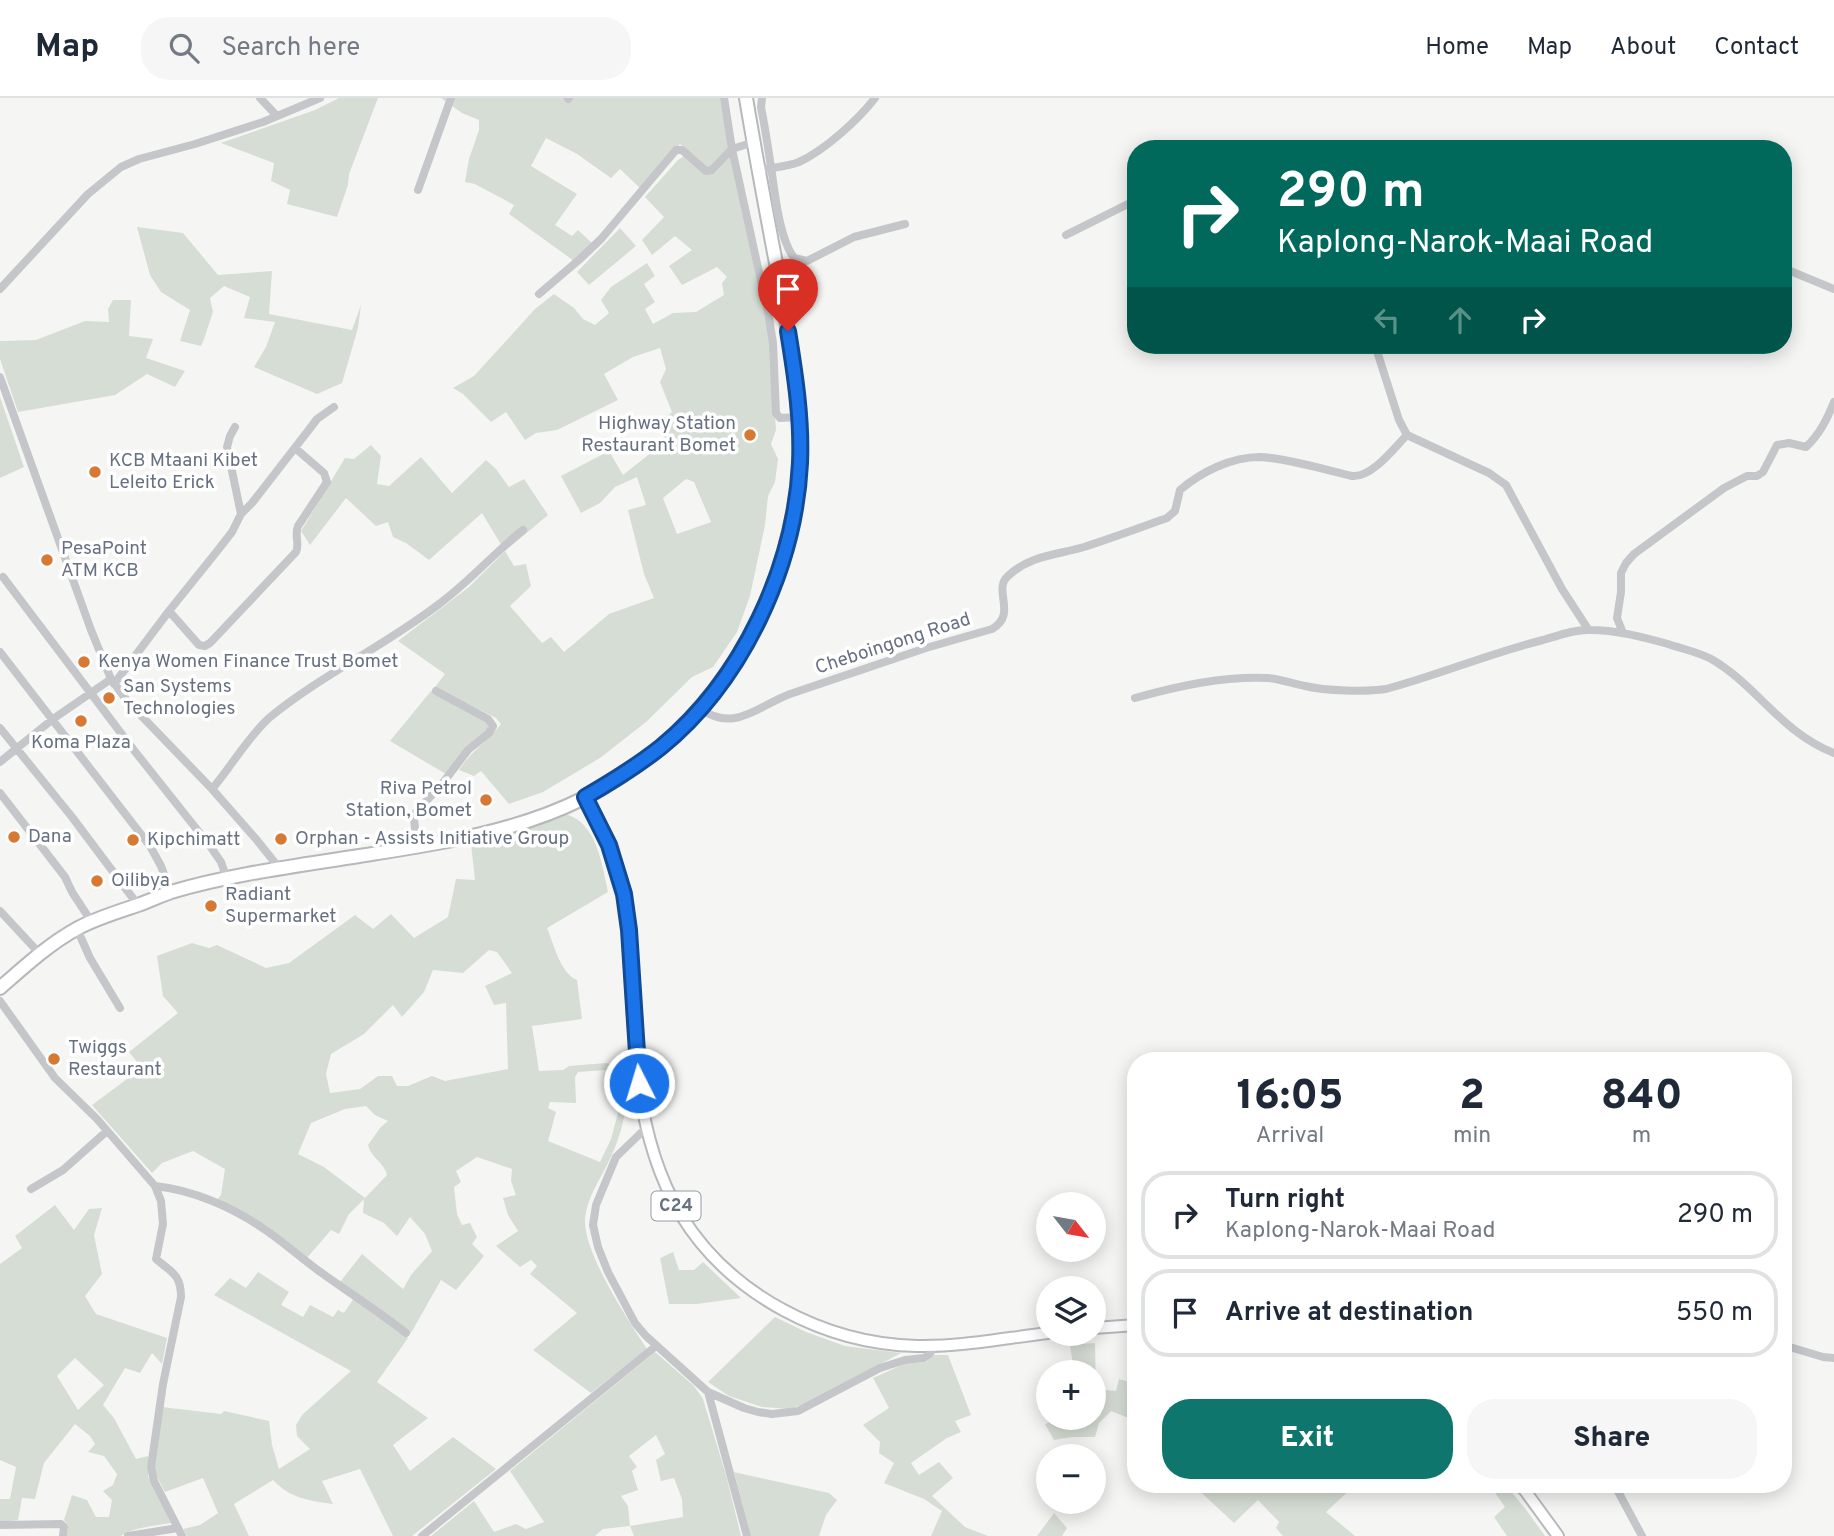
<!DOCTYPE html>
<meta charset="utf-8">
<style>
:root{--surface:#fff;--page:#f6f6f7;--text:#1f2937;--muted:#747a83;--line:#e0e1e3;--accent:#0f766e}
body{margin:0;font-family:Overpass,sans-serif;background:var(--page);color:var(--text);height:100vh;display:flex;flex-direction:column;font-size:26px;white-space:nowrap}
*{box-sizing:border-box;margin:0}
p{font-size:23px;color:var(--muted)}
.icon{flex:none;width:38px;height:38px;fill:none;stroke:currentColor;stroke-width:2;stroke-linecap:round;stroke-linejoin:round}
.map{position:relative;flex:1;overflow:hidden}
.panel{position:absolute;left:1127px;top:954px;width:665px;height:441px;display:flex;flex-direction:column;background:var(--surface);border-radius:28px;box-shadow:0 4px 18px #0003}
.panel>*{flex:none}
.hud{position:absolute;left:1127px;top:42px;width:665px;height:214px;border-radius:28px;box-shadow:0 4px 18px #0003;background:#00695c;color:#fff;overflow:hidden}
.needle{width:46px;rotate:121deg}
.controls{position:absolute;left:1036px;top:1094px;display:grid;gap:14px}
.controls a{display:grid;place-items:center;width:70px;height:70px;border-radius:50%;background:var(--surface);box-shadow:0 4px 18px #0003;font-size:35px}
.pin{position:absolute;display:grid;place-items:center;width:60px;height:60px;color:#fff;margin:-72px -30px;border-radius:50% 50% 50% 0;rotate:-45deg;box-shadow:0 0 7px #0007}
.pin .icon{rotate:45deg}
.me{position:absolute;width:77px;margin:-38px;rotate:355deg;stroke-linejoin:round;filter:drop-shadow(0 0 5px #0008)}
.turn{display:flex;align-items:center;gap:24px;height:147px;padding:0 35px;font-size:32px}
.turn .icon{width:91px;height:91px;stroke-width:2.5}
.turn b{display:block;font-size:49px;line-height:60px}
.lanes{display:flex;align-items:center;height:66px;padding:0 35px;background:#0003;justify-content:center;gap:35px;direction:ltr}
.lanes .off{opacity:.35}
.eta{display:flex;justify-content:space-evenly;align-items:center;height:119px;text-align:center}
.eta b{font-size:42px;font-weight:800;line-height:49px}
.cta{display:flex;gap:14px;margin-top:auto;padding:14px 35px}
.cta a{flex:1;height:80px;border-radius:28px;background:var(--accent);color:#fff;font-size:28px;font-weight:800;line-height:80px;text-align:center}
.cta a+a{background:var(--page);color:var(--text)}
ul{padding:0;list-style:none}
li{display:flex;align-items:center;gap:21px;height:88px;margin:0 14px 10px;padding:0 21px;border:4px solid var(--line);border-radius:28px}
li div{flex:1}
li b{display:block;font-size:26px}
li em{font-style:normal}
header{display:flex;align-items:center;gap:42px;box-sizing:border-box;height:98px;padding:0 35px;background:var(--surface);border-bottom:2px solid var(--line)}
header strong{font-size:33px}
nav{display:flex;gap:38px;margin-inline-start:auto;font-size:24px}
.search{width:490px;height:63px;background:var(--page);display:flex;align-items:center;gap:18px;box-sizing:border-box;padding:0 24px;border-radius:28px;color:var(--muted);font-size:26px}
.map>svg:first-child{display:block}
.green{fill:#d6ddd4;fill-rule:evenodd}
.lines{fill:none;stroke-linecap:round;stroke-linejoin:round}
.major-casing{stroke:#b7b9bd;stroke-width:14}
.highway-casing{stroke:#b6b8bc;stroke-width:16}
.minor{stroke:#c4c6ca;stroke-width:8}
.major{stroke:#fff;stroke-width:10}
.highway{stroke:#fff;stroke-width:12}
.route-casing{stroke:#114b97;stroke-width:18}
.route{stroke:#1a73e8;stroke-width:12}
.poi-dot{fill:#d67933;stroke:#fff;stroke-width:2.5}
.labels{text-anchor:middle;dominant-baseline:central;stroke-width:7;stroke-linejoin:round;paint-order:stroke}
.shield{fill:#fff;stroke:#959ca8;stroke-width:2}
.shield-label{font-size:18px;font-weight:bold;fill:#677182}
.poi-label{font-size:19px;fill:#677182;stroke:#fff;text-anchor:start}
.street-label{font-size:19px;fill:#677182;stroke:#fff}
</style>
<header>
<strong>Map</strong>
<div class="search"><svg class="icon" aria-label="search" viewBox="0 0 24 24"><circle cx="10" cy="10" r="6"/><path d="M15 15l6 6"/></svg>Search here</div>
<nav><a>Home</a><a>Map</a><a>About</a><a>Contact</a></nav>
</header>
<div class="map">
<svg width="1834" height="1438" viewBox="0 0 1834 1438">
<rect width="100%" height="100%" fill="#f5f6f3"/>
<!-- green -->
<path class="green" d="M339,0h39l-29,76 -1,11 -11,32 -50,-13 3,-14 -19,-9 3,-18 -53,-20 94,-33z
M441,0h279l9,50 -18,19h-4l-27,-23 -39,45 -21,-20 -9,9 -34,-24 -31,-16 -15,28 46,28 -22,31 17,11 6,-6 14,13 -18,18 -65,-47 5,-9 -39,-21 -10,-2 4,-23 10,-29v-10l-17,-7z
M684,58l24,18 7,-1 15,-16 40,184 6,89 -5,14 7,15 -3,23 -7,14 -3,29 -15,71 -13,36 -24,35 -21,10 -46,45 -46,36 -57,34 -34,12 -28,-33 -7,5 -15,-6c11,-18 29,-29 42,-46l-5,-6 -61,-31 10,-13 -47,-33 71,-54 36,-36 -23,-38 -53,47 -23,-17 -13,-6 -5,-15 -12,4 -30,-28 -36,47 -9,-14 44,-73 9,1 17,-14 10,11 -4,28 12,2 32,-29 31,36 34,-33 10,9 13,18 15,-8 24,36 -43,36 9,15 12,-2 5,22 -21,20 32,37 9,-6 13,15 45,-38 45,-16 -10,-24 -16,-64 18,-5 -9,-28 -22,10 -15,16 -19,10 -20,-37 48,-25 14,24 43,-34 -5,-10 4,-13 7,-6 -12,-30 6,-13 -6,-21 -27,9 -29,17 14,26 -61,30 -21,3 -11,7 -19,-28 -15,10 -28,-28 -10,-6 21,-12 61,-67 19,-15 20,14 9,11 12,6 14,-12 -8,-13 10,-13 36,-24 8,13 -11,8 11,18 -10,7 8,15 20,-11 23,-1 28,-17 -2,-12 5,-6 -10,-10 -35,18 -13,-19 23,-16 -17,-14 -23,19 -10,-15 22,-23 -19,-20 33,-37zM686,381l8,3 17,40 -34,12 -14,-36z
M137,129l46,6 35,42 54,-4 -3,43 83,16 9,-25 -3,23 -16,55 -25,11 -63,-27 12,-20 9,-25 -31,-4 6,-21 -26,-11 -14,12 3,14 -9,27 -3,7 -21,-5 10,-31 -29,-18 -11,-17z
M620,130l16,18 -47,39 -12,-13z
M113,202h18l-2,36 24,3 -7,19 39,13 -10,16 -28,-13 -32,21 -97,17 -18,-53v-18l36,-1 49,-19 24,1 -1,-13z
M0,299l24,70 -24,11z
M431,593l56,31 2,4 -2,4 -41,44 -56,-33z
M565,716c32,8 37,51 43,78l-61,36c7,16 13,45 30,52l5,39 -50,7 7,45 24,-1 6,-4 37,-3 16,4c9,35 1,66 -15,98 -9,18 -20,33 -22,54 -2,33 43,101 62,130l-56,44 -58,-43 44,-37 -47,-39 7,-8 -6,-6 -11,7 -24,-21 22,-15 -10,-16 -5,-17 13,-3 -5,-14 1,-12 -35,-12 -21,14 5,11 -7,5 3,27 5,11 8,-2 7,14 -5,7 12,12 -28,34 -15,-10 -30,53 -71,-51 22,-28 41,35 8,-14 21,-24 -7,-17 -15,-17 -13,19 -13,-13 -21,-10 1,-14 -15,15 -10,20 -8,-4 -25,29 -89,-59 4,-5 4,-26 -32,-18 -31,12 -10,10 -60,-68 50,-37 -13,-16 49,-39 -15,-17 -6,-40 35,-13 17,5 8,-3 49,23 23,-5 66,-48 18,14 18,-15 23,24 34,-21 8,-38 19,1 -4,-36 35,-8zM489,852l8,2 15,21 -27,13 9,19 12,-2 2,66 -63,12 -13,-5 -24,10h-11l-5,-10h-14l-18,13 -30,4 -4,-19 5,-20 33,-20 29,-29 9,12 22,-25 9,-22 30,3zM607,972l9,5 5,27 -10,37 -11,23 -52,-21 8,-29 -8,-4 2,-6 26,1 -1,-26 3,-5zM366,1008l9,9 13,6 -8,7 -12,17c3,13 16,17 19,30l-22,23 -41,-31 -26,-13 13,-31 34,-14z
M55,1107l19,25 15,-21 13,-1 -8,27 8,39 -17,22 11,18 71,24 -5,26 -10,-11 -12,20 -15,-5 -22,37 11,13 22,41 12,-3v20l23,47c-16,3 -37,4 -50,13h-54l1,-10 -4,-6 8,-25 15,5 9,17h13l3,-17 -9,-9 10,-6 4,-11 -13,-18 -16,-4 7,-8 -5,-8 -15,-12 -31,39 -9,36 -13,-1 -4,22 -18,2v-23h10l6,-32 -16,-7v-196l22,-16 -7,-12zM75,1260l29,27 -26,25 -21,-34z
M673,1154l6,18h15l9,-8 38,36 -44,6h-28l-9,-46z
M258,1174l31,20 -8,13 22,12 7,-12 23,12 5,-7 6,3 10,-15 26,18 28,22 -31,44 51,36 -35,27 17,26 43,-34 43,32 -84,67h-19l-33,-67 -38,12 11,23c-24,-3 -43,-6 -60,-24l-39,24 15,32h-62l-4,-7 17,-4 18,-12 -15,-35 -38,14 -9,-17 -2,-11 8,-57 59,7 3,-3 45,10 3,24 7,24 31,-20 -13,-13 -1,-11 6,-10 49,-44 -137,-76 16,-17 16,10z
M775,1219l31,15 39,14 56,7 -87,47 -24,9 -28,-2 -33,-11 -21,-14z
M1095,1245l1,46 20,2 3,-12 17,5v37l-25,-10 -12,12 -4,14h-23l-18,3 -9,-16 14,-6h35v-46h-20l-4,-27z
M655,1254l39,34 9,13 23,76 15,61h-107l-4,-10 -27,3 -8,7h-164l43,-35 20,31 22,-8 10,5 18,-7 -34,-51zM656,1337l9,19 -9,6 5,21 13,-3 8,21 1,18 -53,9 -2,-20 -7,-10 17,-6 -6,-19 5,-4 -8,-11z
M935,1257h13l23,60 -16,6 6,11 -14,6 -36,25 8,12 20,-13 14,16 -21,18 33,31 23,9h-57l11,-25 -18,-12 -40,-16 10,-20 -15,-10 1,-11 -17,-17 26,-17 -16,-30 31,-14 22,-2z
M734,1374l95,21 8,7 -11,15 -7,21h-68z
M1192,1386h164l-30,28 29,24h-72l-7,-8 3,-6 -21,-22 -24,23z
M1489,1386h16l22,27 18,25h-38l-13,-19 11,-10z
M1054,1415l13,15 -5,8h-25z"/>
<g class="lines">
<defs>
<path id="major" d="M585,700c14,28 30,56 37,87 6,26 7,52 8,79 2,40 4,81 9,121 6,46 18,90 42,130 49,80 144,129 236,131 44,1 88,-8 131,-13
M1094,1230l42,-3
M1519,1386l7,8 32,44"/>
<path id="highway" d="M0,890c25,-22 49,-44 78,-60 19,-10 39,-16 60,-23 11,-4 22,-9 33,-13 61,-18 125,-26 188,-36 76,-12 156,-23 225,-58 110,-56 184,-160 208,-280 5,-23 9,-47 8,-70 -2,-64 -13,-127 -25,-190 -10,-53 -20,-106 -29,-160"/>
</defs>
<!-- major casing -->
<use href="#major" class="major-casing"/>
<!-- highway casing -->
<use href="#highway" class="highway-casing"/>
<!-- minor -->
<path class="minor" d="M260,0l17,18
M724,0l8,51 37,169 4,25 3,70 4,5 18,-1
M762,0l-1,9c4,20 7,40 10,60 4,26 8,71 23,91l13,3 47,-24 51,-13
M568,1l1,-1
M766,71c11,-2 23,-3 33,-7 26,-12 59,-42 76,-64
M418,92l33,-92
M1066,137l70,-35
M1783,170l51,21
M0,191l88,-95 33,-27 18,-8 56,-15 68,-22 57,-24
M539,196l41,-35 21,-20 75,-89h6l24,21 6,-1 20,-21 22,-7
M1375,247l24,75 8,15
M0,279l91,253 20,49 17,23 84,87 44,50 24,30
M1407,337l82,38 17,12 56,104 26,40
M241,416l11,-11 59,-76 6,-8 17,-12
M3,479l130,172 77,97 11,16 6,17
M169,513l30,34 6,1 5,-3 86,-91c4,-8 -2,-17 2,-26l29,-44 -3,-9 -29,-25
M1623,535l-6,-15 4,-26v-19l5,-10 8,-9 90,-66 23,-12h10l6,-4 14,-27 12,-2 17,4c14,-13 21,-28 28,-45
M0,554l150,194 11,20 10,27
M114,586l55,-73 49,-61 14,-18 9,-18 -14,-67 3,-11 5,-9
M1135,600c43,-12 88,-22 133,-20 13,1 25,6 37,8 21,5 60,6 81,3 53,-14 104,-36 157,-49 14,-4 32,-11 47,-10 26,0 53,7 78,14 14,5 31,8 45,16 45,27 69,73 121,93
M701,611c33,24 57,-3 89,-15l136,-46 66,-19c26,-15 0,-39 16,-53 22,-21 49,-21 76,-29 28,-9 55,-19 83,-29l8,-7 5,-21c21,-18 51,-33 80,-33 27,1 66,13 92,19 20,2 42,-28 55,-41
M0,630l72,89 66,88
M0,664l53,-43 58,-40
M212,691c19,-22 35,-51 57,-71 52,-43 116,-72 170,-114 30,-22 55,-51 84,-74
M0,695l65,84 7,15 19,29
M417,748l-3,-27 2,-7 26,-28 26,-34 21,-17 4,-7 -5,-7 -52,-28
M0,813l40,43
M77,831l13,29 30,50
M0,903l55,77 42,41 58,67 6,15 2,23 -7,35c15,13 25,15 25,38l-18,87 -12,83 3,14 28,55
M647,1029l-31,30 -20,48 -3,20 5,22 10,25 27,51 11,13 62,56 36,16 14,4 14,2 26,-3 82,-43 25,-8 19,-2 6,-4 4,-9
M155,1088c38,4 77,21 109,43 19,13 36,28 55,42 29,21 59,40 87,62
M31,1091l32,-19 44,-39
M1783,1247l40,12 11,1
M708,1294l39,144
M1614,1386l28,52
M1526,1394l10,-8
M0,1427l61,-1 3,3 -1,9
M128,1438l50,-8
M422,1438l234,-190"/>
<!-- major -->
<use href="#major" class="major"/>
<!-- highway -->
<use href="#highway" class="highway"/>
</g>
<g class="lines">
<defs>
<path id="route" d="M639,985l-10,-153 -5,-36 -15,-49 -24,-48c26,-15 52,-31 76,-50 81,-66 134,-180 139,-284 2,-44 -5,-89 -12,-132"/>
</defs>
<!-- route casing -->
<use href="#route" class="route-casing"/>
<!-- route -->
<use href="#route" class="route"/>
</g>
<!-- markers -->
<g class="poi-dot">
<circle cx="750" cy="337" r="7"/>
<circle cx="95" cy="374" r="7"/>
<circle cx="47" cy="462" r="7"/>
<circle cx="84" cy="564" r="7"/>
<circle cx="109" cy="600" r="7"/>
<circle cx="81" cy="623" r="7"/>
<circle cx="486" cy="702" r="7"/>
<circle cx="14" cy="739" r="7"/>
<circle cx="281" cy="741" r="7"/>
<circle cx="133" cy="742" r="7"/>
<circle cx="97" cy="783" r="7"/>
<circle cx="211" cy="808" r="7"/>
<circle cx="54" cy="961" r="7"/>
</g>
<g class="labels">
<!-- shield labels -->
<rect class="shield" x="651.5" y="1093.5" width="49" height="29" rx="5"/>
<g class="shield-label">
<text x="676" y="1108">C24</text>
</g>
<!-- poi labels -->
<g class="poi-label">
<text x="736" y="326" text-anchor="end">Highway Station<tspan x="736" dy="22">Restaurant Bomet</tspan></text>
<text x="109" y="363">KCB Mtaani Kibet<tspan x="109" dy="22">Leleito Erick</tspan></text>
<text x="61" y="451">PesaPoint<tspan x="61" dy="22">ATM KCB</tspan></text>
<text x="98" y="564">Kenya Women Finance Trust Bomet</text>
<text x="123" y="589">San Systems<tspan x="123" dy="22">Technologies</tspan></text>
<text x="81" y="645" text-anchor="middle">Koma Plaza</text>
<text x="472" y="691" text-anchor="end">Riva Petrol<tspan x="472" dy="22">Station, Bomet</tspan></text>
<text x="28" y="739">Dana</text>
<text x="295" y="741">Orphan - Assists Initiative Group</text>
<text x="147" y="742">Kipchimatt</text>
<text x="111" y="783">Oilibya</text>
<text x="225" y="797">Radiant<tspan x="225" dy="22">Supermarket</tspan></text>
<text x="68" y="950">Twiggs<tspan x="68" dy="22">Restaurant</tspan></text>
</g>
<!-- street labels -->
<g class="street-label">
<text transform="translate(893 546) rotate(-18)">Cheboingong Road</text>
</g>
</g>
</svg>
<div class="controls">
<a><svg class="needle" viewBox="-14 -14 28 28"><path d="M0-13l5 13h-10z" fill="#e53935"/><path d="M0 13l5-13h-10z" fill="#747a83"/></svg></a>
<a><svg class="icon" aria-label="layers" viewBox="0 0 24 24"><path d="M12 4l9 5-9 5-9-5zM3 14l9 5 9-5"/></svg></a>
<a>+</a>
<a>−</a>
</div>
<div class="pin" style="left:788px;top:233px;background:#d93025"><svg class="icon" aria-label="arrive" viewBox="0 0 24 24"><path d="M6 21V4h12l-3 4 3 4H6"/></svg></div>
<svg class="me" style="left:639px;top:985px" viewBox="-20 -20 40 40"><circle r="17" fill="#1a73e8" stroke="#fff" stroke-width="3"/><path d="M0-11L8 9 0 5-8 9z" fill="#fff"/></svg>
<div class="hud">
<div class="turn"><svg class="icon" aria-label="right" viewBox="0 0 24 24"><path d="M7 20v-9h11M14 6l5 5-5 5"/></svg><div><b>290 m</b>Kaplong-Narok-Maai Road</div></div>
<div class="lanes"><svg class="icon off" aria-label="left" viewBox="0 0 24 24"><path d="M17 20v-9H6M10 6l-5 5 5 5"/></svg><svg class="icon off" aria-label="ahead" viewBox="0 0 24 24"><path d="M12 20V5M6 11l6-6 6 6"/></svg><svg class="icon" aria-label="right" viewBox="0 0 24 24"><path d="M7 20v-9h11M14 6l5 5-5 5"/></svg></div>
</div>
<section class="panel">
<div class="eta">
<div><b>16:05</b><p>Arrival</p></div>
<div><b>2</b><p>min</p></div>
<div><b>840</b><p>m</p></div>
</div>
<ul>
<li><svg class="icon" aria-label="right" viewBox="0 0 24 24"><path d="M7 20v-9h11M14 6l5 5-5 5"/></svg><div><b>Turn right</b><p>Kaplong-Narok-Maai Road</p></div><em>290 m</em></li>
<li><svg class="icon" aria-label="arrive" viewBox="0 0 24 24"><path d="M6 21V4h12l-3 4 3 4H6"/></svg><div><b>Arrive at destination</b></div><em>550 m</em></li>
</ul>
<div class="cta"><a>Exit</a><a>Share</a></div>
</section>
</div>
